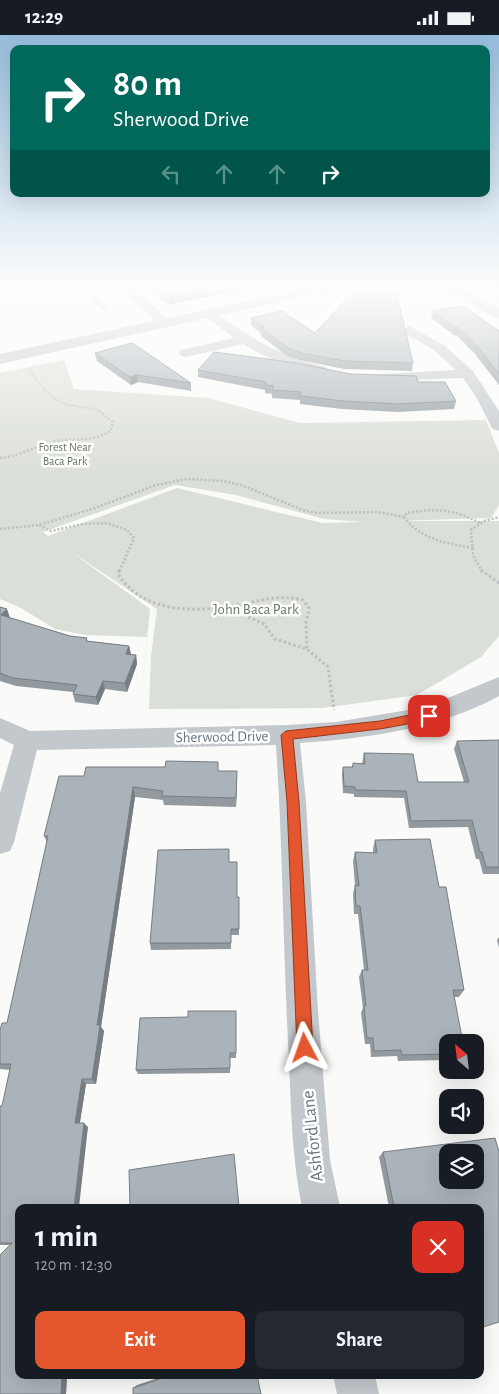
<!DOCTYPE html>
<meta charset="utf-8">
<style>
:root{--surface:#171b24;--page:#242831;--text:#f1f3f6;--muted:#9ea1a6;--accent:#e4572e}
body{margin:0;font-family:"Alegreya Sans",sans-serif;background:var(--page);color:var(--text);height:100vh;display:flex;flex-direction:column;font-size:19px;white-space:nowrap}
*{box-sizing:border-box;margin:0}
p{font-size:16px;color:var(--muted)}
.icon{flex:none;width:28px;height:28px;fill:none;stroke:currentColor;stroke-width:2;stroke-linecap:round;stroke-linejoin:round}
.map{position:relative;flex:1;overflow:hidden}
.side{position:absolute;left:15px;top:1169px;width:469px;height:175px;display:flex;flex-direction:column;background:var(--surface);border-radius:10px;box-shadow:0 5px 20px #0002}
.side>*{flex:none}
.guide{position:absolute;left:10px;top:10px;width:480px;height:152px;border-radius:10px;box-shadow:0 5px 20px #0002;background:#00695c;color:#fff;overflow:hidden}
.needle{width:32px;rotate:332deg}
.fabs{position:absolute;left:439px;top:999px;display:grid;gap:10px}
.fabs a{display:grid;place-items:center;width:45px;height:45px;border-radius:10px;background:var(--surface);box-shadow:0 5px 20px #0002;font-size:25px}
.pin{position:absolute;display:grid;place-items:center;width:42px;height:42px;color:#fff;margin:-21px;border-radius:10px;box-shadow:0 2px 8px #0006}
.me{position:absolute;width:55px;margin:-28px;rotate:356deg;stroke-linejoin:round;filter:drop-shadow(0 0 4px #0008)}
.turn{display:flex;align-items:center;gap:18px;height:105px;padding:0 20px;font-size:22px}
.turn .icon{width:65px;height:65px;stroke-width:2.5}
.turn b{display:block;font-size:35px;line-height:42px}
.lanes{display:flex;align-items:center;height:48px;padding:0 20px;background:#0003;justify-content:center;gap:25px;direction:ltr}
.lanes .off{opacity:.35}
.round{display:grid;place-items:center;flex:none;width:52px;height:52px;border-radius:10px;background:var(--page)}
.summary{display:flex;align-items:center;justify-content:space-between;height:85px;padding:0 20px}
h1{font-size:30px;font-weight:600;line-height:38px}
.action{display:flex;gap:10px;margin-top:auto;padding:10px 20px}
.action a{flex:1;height:58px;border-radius:10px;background:var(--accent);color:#fff;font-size:20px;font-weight:600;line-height:58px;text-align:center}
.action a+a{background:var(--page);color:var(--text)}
.status{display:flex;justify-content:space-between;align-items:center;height:35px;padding:0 25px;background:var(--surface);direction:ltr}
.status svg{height:14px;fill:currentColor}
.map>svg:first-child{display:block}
.green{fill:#dadfd7;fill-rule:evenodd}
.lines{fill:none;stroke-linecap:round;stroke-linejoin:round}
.path-far2{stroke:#bbbfc2;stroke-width:2;stroke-dasharray:1 1;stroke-linecap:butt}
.path-far1{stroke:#bbbfc2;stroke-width:2.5;stroke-dasharray:2 2;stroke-linecap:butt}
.path{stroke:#bbbfc2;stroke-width:3;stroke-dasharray:2.5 2.5;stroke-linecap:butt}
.service{fill:#c3c8cc;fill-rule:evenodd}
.minor{fill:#c3c8cc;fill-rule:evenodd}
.tertiary{fill:#c3c8cc;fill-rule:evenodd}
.wall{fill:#929a9f}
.shaded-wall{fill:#777d82}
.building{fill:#aab3b9;stroke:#777d82;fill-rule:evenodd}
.route{fill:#e4572e;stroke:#94391e}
.labels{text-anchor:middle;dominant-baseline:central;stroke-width:5;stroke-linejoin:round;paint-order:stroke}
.far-park-label{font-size:12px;fill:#687a64;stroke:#fff}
.park-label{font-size:15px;fill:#687a64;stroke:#fff}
.street-label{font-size:15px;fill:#657683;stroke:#fff}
.near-street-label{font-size:18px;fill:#657683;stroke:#fff}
</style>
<div class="status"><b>12:29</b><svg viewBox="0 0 49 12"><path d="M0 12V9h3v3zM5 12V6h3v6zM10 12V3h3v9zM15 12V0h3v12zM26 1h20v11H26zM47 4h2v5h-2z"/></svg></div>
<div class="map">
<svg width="499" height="1359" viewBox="0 0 499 1359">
<rect width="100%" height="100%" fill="#fafaf8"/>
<!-- green -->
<path class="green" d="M64,325l10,29 134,9 92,25 186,-3 13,33v52l-8,13 -98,3h106v115l-18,21 -64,38 -94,13 -174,1 2,-53 6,-47 -87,-58 80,58 -10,101 7,-73 -62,-2 -30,-6 -34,-21 -21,-9v-226zM175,450l61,10 88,24 40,3 -42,1 -145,-35 -129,48 -5,-4z"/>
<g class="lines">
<!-- path-far2 -->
<path class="path-far2" d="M29,334c12,17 23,34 45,37 9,2 18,1 27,6"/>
<!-- path-far1 -->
<path class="path-far1" d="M0,423c19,-1 34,-12 52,-16 17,-4 36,0 53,-8 6,-2 7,-6 8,-12l-14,-11
M39,490l12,6 32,-7 24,-1 20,7 7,8 -15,34
M0,494l39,-4 56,-17 61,-23 31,-6 36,2 18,4 62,25 13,3 62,-1 26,5
M473,513c-27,-5 -52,-8 -69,-31l3,-4c30,-5 46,-4 73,10
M482,537l-9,-17 -2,-25 13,-9 15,-4"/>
<!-- path -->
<path class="path" d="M119,535l-1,4c24,39 77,39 118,31 25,-4 40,-11 67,-5l6,8 -3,15 1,26
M481,535l18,13
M239,570l11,13 14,6 11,15 32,10 21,18 6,43"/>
<!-- service -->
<path class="service" d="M91,253l-3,2 20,19v2h-4l-23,-21 3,-2z"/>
<!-- minor -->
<path class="minor" d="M124,253h12l1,3 31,28 2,3 -2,3h-8l-32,-29z
M209,274l4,1c39,30 65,45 113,57l2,3 -7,4c-28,-6 -54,-15 -78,-30l-57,13 -5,-1 -2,-3 2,-3 53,-12 -29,-22 -2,-3z
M409,291l35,19 29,26 26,40v20l-6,-2 -2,-3 -16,-31 -12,-17 -84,3 -2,-3 2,-3 5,-1 72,-4 -22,-20 -30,-17 -1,-3z
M499,642v19c-60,33 -131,42 -199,47l6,59 12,209 12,149 10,47h-38c-10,-48 -11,-97 -13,-147 -6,-105 -6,-210 -13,-315l-239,5 -23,92 -4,9 -10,3v-61l14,-48 -14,-7v-20l30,13 257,-6 49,-3 90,-15z
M333,1340h42l4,19h-42z"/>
<!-- tertiary -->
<path class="tertiary" d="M307,253h25l-7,4 -325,72v-10z
M447,253h16l36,21v10l-5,-1z"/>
</g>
<!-- wall -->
<path class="wall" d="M147,253h103l-79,16 -6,-1z
M433,276l66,20v54l-24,-31 -19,-19h-2l-23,-17z
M251,283l162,45 -1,8 -68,-2 -44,-9 -13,-4 -26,-20v-3l-10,-8z
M95,318l96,30v8l-53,-9 -7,3 -34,-24z
M198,335l152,4 68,8 38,19 -2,8 -56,3 -56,-3 -42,-5v-4l-28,-2v-4l-7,-1v-3l-67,-13z
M0,572l9,11 79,23 41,5 2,9h5l1,9 -10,28 -22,-3 -7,16 -23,-3 -2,-8v-2l-57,-6 -16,-5z
M499,705v134h-16l-4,-15h-3l-8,-32 -59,1 -5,-30 -50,-1v-3l-11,-1 -1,-19 1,-7h9l1,-4 9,1 2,-11 54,29h46l-10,-33 3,-8z
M219,736l18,10 -1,26 -72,-2 -1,-5 -28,-3 -34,230 3,4 -8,53h-10l-6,39 8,4 -69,248h48l-1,19h-66l10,-149h-10v-139h2l8,-36 -10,-1v-39l7,-7 40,-181 -3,-6 40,-60z
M375,805l64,47 25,103 -5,7h-5l-6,46v17l-50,1 -1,-5 -26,1 -1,-13h-5l-4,-31 2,-5 -4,-31 3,-7h2l-6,-56h-4l-1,-20 2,-9 -2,-24 2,-9 18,1v-4z
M229,827l8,35h2v38h-8v14l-80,1 -1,-7z
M499,902v11l-2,-8z
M236,976v47h-6v15l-92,1 -2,-4 52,-53z
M383,1117l97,55h-91l-10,-50z
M167,1340h90l-124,13 4,-3z"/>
<!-- shaded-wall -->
<path class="shaded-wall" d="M211,253h39l-79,16v-8z
M458,292l-2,8h-2l1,-7z
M137,340l1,7 -7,3 -1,-8z
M7,574l3,9 -9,-3z
M129,611l2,8 -3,9 -2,-9z
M136,620l1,9 -10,28 -2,-9z
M103,646l2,8 -7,16 -2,-8z
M237,736v10l-1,26v-9z
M133,752l2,10 -34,230 3,4 -8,53 -4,-5 5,-54z
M82,1044l4,5 -7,43 -4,-4z
M84,1088l4,4 -9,80h-5z
M62,1340h5l-1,19h-5z"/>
<!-- building -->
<path class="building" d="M156,253h55l-40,8 -6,-1z
M396,256l17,72 -68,-2 -44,-8 -13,-5 -27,-20 3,-1 -13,-9 31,-7 33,22 37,-40z
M463,271l36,25v43l-22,-28 -19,-19 -3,1 -22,-17z
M132,308l59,40 -54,-8 -7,2 -35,-24z
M214,317l83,11 53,11 66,2 2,6h27l11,19 -57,3 -56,-3 -43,-5 1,-4 -29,-2 2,-4 -9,-1 1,-3 -68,-12z
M0,572l7,2 -6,6 69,21 17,2 -1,3 43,5 -3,8 10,1 -11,28 -22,-2 -7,16 -23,-3 4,-9 -64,-7 -13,-5z
M499,705v127h-13l-4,-15h-2l-8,-32 -61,1 -5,-30 -50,-1 -1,-3 -11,-1 -1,-19h10v-4l12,1 -1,-11 49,1 5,28h51l-12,-41z
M166,726l52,1v9h19l-1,27 -74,-2 1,-5 -30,-4 -36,238h3l-8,54h-10l-7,44h9l-10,84h-55v168h43l-1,19h-61v-139l12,-12h-12v-137h2l9,-42h-11v-34l2,-7h5l41,-187h-4l15,-60h25l2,-9h79z
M430,804l9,48h7l18,103h-11l10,53h-15v11l-46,1 -1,-5 -27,1 -1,-13h-6l-3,-32h2l-4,-36h6l-8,-64h-4l-1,-21 4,1 -4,-34 22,1 -2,-13z
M229,814v13h8v35h2v32h-8v14h-81l8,-93z
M188,976h48v42h-6v15l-94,2 4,-52 48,-1z
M495,1103l4,14v170l-19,6v-121h-86l-11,-55zM448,1118h27v27h-27z
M234,1119l5,53h-109l-1,-37z
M171,1340h86l4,19h-128v-6z"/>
<!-- sky -->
<linearGradient id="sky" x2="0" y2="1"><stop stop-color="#96bcdc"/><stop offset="0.57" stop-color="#fdfdfc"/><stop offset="1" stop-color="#fdfdfc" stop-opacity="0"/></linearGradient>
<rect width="499" height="443" fill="url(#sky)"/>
<!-- route -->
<path class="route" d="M429,676l6,5 -6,4 -49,9 -87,10 6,63 14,246 -3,6 -5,2 -6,-2 -2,-6 -10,-246 -6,-67 5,-4 94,-10z"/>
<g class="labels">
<!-- far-park labels -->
<g class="far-park-label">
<text x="65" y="412">Forest Near<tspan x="65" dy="14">Baca Park</tspan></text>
</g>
<!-- park labels -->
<g class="park-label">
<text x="256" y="574">John Baca Park</text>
</g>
<!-- street labels -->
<g class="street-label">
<text transform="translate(222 702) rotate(-1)">Sherwood Drive</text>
</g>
<!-- near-street labels -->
<g class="near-street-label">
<text transform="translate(313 1101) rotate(-96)">Ashford Lane</text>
</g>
</g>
</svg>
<div class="fabs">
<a><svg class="needle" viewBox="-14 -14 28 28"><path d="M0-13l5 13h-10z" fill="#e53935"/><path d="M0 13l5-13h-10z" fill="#9ea1a6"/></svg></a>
<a><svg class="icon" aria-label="sound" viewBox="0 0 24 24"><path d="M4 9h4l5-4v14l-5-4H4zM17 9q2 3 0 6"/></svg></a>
<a><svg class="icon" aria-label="layers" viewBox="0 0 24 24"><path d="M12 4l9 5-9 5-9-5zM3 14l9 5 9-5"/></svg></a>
</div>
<div class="pin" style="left:429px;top:681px;background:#d93025"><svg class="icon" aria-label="arrive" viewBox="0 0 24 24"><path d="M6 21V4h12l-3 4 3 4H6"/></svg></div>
<svg class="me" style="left:305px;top:1013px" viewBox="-20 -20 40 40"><path d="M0-17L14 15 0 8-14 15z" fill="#e4572e" stroke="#fff" stroke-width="4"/></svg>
<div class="guide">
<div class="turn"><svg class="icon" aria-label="right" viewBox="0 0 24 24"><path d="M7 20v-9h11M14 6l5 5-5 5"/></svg><div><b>80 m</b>Sherwood Drive</div></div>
<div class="lanes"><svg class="icon off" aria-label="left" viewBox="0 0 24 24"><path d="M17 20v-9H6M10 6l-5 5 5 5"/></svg><svg class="icon off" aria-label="ahead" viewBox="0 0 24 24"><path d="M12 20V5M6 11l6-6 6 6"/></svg><svg class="icon off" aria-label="ahead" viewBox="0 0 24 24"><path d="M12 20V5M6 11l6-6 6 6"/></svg><svg class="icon" aria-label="right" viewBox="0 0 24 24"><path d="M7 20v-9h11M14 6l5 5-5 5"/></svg></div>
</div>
<section class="side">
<div class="summary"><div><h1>1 min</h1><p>120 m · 12:30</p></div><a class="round" style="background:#d93025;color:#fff"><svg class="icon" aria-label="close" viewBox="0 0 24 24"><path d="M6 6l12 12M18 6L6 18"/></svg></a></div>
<div class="action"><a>Exit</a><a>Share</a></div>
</section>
</div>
